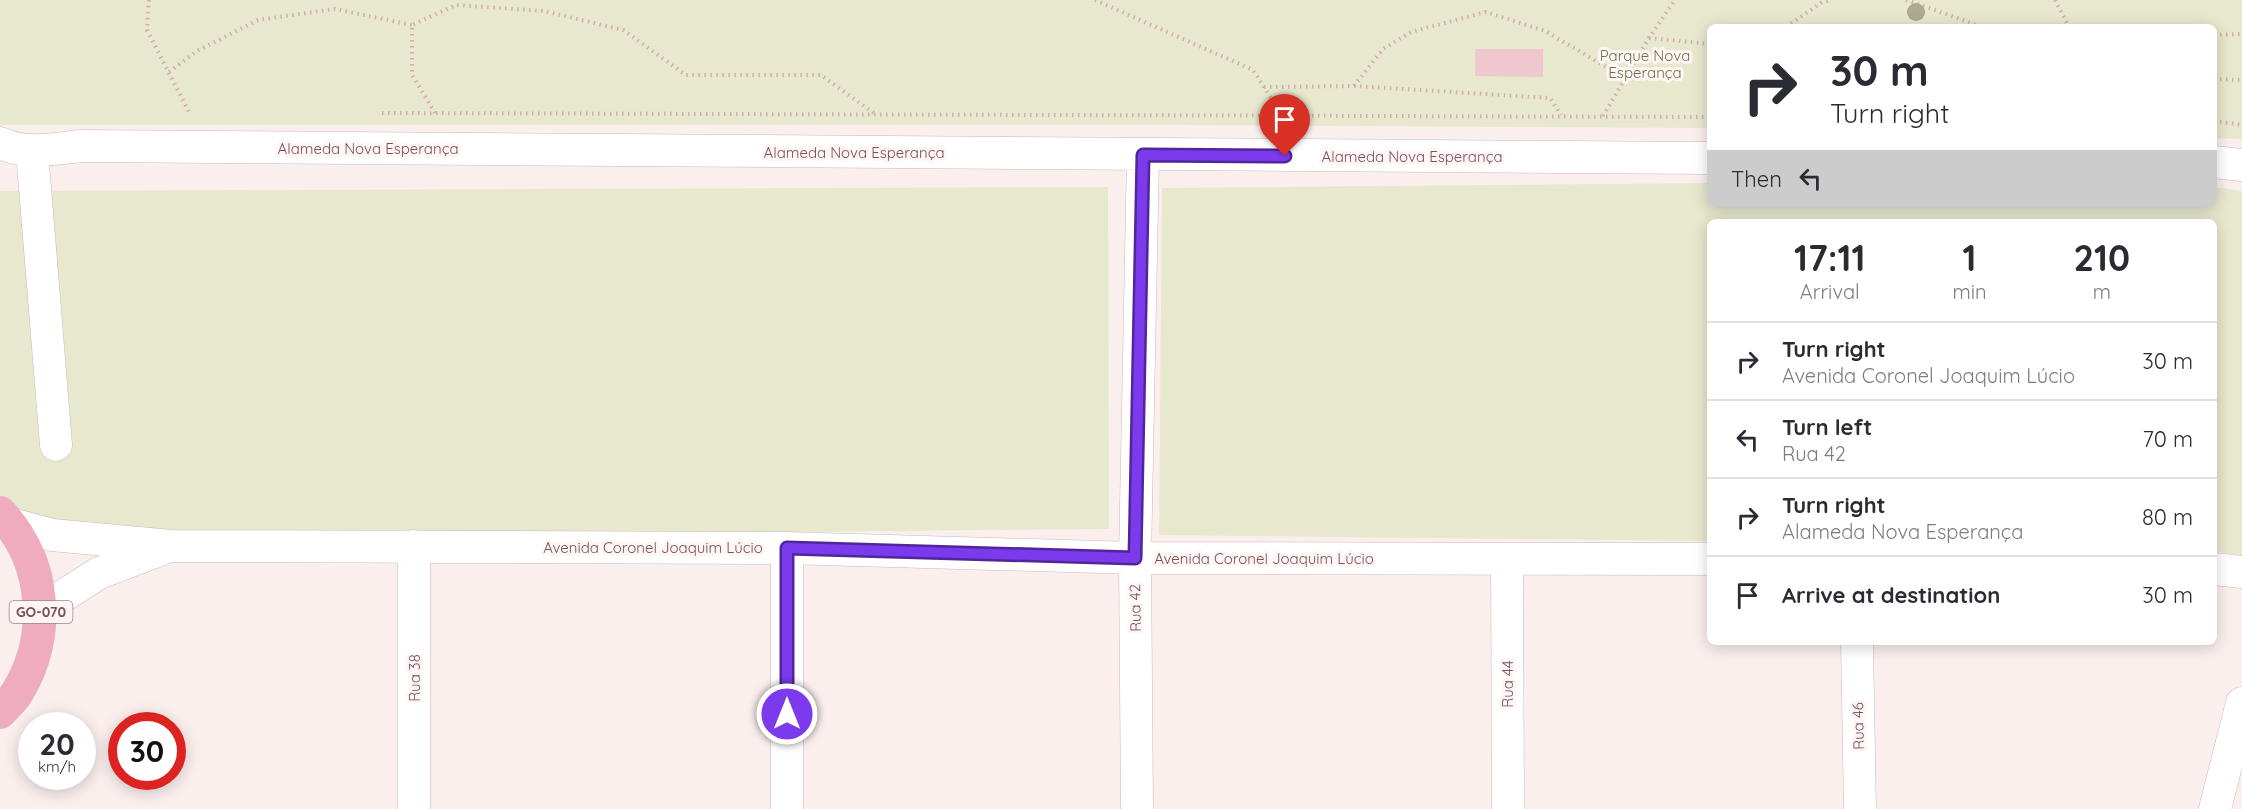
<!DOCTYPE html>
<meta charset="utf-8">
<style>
:root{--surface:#fff;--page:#f2f2f3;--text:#2b2b33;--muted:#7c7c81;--line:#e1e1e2}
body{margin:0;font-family:Quicksand,sans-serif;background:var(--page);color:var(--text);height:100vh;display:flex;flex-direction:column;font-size:22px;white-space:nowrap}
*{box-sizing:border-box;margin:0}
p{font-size:20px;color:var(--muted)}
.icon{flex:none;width:33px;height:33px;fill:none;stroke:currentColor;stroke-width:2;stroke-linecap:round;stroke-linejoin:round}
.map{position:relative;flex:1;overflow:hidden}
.side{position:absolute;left:1707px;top:219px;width:510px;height:426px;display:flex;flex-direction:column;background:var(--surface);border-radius:9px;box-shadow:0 3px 15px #0003}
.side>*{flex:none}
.hud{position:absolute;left:1707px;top:24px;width:510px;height:183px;border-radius:9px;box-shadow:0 3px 15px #0003;background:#fff;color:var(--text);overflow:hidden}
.speed{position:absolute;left:18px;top:712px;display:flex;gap:12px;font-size:30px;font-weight:700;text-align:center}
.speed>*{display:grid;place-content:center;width:78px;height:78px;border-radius:50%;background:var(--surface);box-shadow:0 3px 15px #0003;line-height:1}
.speed small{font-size:15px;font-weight:400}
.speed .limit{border:9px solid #d22;background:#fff;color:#111}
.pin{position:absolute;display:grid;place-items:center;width:51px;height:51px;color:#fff;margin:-62px -26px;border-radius:50% 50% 50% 0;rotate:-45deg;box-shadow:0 0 6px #0007}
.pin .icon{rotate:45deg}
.me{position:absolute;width:66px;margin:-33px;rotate:0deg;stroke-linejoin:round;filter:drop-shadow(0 0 4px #0008)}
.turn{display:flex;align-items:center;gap:21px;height:126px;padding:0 24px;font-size:27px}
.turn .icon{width:78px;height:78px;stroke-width:2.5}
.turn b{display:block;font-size:42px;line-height:51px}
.then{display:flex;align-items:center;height:57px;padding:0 24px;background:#0003;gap:12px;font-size:22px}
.eta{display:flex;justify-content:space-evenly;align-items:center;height:102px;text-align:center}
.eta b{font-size:36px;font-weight:700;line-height:42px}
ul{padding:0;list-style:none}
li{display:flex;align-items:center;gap:18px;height:78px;padding:0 24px;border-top:2px solid var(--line)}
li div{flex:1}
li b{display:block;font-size:22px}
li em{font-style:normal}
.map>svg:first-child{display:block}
.green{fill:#e7e8cd}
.building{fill:#eec8ce}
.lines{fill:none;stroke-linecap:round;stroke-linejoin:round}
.minor-casing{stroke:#cfb6b9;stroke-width:33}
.highway-casing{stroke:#d6cbcd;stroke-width:34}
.path{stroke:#d3abb1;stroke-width:4;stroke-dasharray:1.5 4.5;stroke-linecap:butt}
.minor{stroke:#fff;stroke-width:32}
.highway{stroke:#eeacbe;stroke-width:33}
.tree{fill:#acab92}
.route-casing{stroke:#51269a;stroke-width:15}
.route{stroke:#7c3aed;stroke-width:10}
.labels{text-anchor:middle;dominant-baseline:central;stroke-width:6;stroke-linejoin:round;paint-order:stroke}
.shield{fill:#fef5f4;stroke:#9e8387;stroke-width:1.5}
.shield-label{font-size:14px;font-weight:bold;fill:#755258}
.park-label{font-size:15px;fill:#6c7447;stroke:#fef5f4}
.street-label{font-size:15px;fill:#755258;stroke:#fef5f4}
</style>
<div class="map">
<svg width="2242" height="809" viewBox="0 0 2242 809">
<rect width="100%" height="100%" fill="#fbefee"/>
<!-- green -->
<path class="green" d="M0,0h2242v139l-28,-1v-111h-504v101l-549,-3h-1161z
M1710,183v21h504v-17l28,4v365l-28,-5v-329h-504v319l-551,-6 3,-347z
M1108,187l1,342 -980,9 -82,-7 -47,-31v-309z"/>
<!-- building -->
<path class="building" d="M1475,49h68v28l-68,-1z"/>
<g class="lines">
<defs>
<path id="minor" d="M0,143c26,12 53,6 81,3l1629,12
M32,151l24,294
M2214,162l28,3
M11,524l41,11 119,11 616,2 348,10 575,1
M414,546v263
M1507,559l1,250
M2214,569l28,3
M41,610l58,-37 63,-24
M1857,642l3,167
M787,809v-261
M1137,809l-2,-251 8,-403
M2215,809l27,-106"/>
<path id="highway" d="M0,513c46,47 52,122 18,178 -4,8 -12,14 -18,21"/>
</defs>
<!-- minor casing -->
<use href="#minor" class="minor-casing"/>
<!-- highway casing -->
<use href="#highway" class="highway-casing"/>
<!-- path -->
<path class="path" d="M149,0l-2,30 43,84
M1095,0l158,70 29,45
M1906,0l77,27
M2055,0l14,27
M1786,27l35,-24 9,-3
M2214,35l28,-1
M1649,38l61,6
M169,72l28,-21 61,-31 77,-11 77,16
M2214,79l28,1
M1354,86l29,-37 28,-17 75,-20 59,19 80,47
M1264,87l90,-1 196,12 11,17
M382,113l1328,4
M435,113l-23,-38v-50l44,-20 88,6 79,19 63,45h135l54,39
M1603,116l46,-78 26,-38
M2214,121l28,4"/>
<!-- minor -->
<use href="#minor" class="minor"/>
<!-- highway -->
<use href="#highway" class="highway"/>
</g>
<!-- trees -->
<circle class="tree" cx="1916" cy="12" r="9"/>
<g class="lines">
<defs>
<path id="route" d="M787,714v-166l348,10 8,-403 142,1"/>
</defs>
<!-- route casing -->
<use href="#route" class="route-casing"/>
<!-- route -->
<use href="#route" class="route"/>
</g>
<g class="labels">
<!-- shield labels -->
<rect class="shield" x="9.5" y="601" width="63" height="22" rx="4.5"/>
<g class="shield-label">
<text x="41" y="612">GO-070</text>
</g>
<!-- park labels -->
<g class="park-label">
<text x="1645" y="55">Parque Nova<tspan x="1645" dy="17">Esperança</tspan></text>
</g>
<!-- street labels -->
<g class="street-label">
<text x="368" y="148">Alameda Nova Esperança</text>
<text x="854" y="152">Alameda Nova Esperança</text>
<text x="1412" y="156">Alameda Nova Esperança</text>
<text x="653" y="547">Avenida Coronel Joaquim Lúcio</text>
<text x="1264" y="558">Avenida Coronel Joaquim Lúcio</text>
<text transform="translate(1135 608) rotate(-91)">Rua 42</text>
<text transform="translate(414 678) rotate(-90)">Rua 38</text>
<text transform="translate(1507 684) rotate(-90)">Rua 44</text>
<text transform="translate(1858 726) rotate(-91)">Rua 46</text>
</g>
</g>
</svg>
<div class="speed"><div>20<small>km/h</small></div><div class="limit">30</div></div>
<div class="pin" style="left:1285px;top:156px;background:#d93025"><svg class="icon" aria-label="arrive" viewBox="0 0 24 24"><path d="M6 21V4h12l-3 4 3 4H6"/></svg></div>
<svg class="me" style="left:787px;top:714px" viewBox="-20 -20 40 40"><circle r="17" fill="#7c3aed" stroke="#fff" stroke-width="3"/><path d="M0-11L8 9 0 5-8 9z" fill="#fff"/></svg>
<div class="hud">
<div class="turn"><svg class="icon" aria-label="right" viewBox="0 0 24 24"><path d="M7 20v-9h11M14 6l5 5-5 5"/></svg><div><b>30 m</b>Turn right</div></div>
<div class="then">Then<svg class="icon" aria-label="left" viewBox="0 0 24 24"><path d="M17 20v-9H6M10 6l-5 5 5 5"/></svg></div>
</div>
<section class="side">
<div class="eta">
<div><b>17:11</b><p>Arrival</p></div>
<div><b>1</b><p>min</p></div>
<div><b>210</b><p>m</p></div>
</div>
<ul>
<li><svg class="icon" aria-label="right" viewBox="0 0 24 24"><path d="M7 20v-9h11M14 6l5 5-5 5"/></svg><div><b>Turn right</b><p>Avenida Coronel Joaquim Lúcio</p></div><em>30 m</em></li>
<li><svg class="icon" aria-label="left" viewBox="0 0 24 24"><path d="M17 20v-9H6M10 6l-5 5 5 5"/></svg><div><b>Turn left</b><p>Rua 42</p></div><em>70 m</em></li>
<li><svg class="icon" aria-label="right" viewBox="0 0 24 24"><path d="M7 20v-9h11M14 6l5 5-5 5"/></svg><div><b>Turn right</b><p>Alameda Nova Esperança</p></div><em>80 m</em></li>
<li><svg class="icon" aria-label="arrive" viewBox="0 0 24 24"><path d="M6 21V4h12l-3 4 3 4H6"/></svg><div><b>Arrive at destination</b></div><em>30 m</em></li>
</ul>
</section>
</div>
